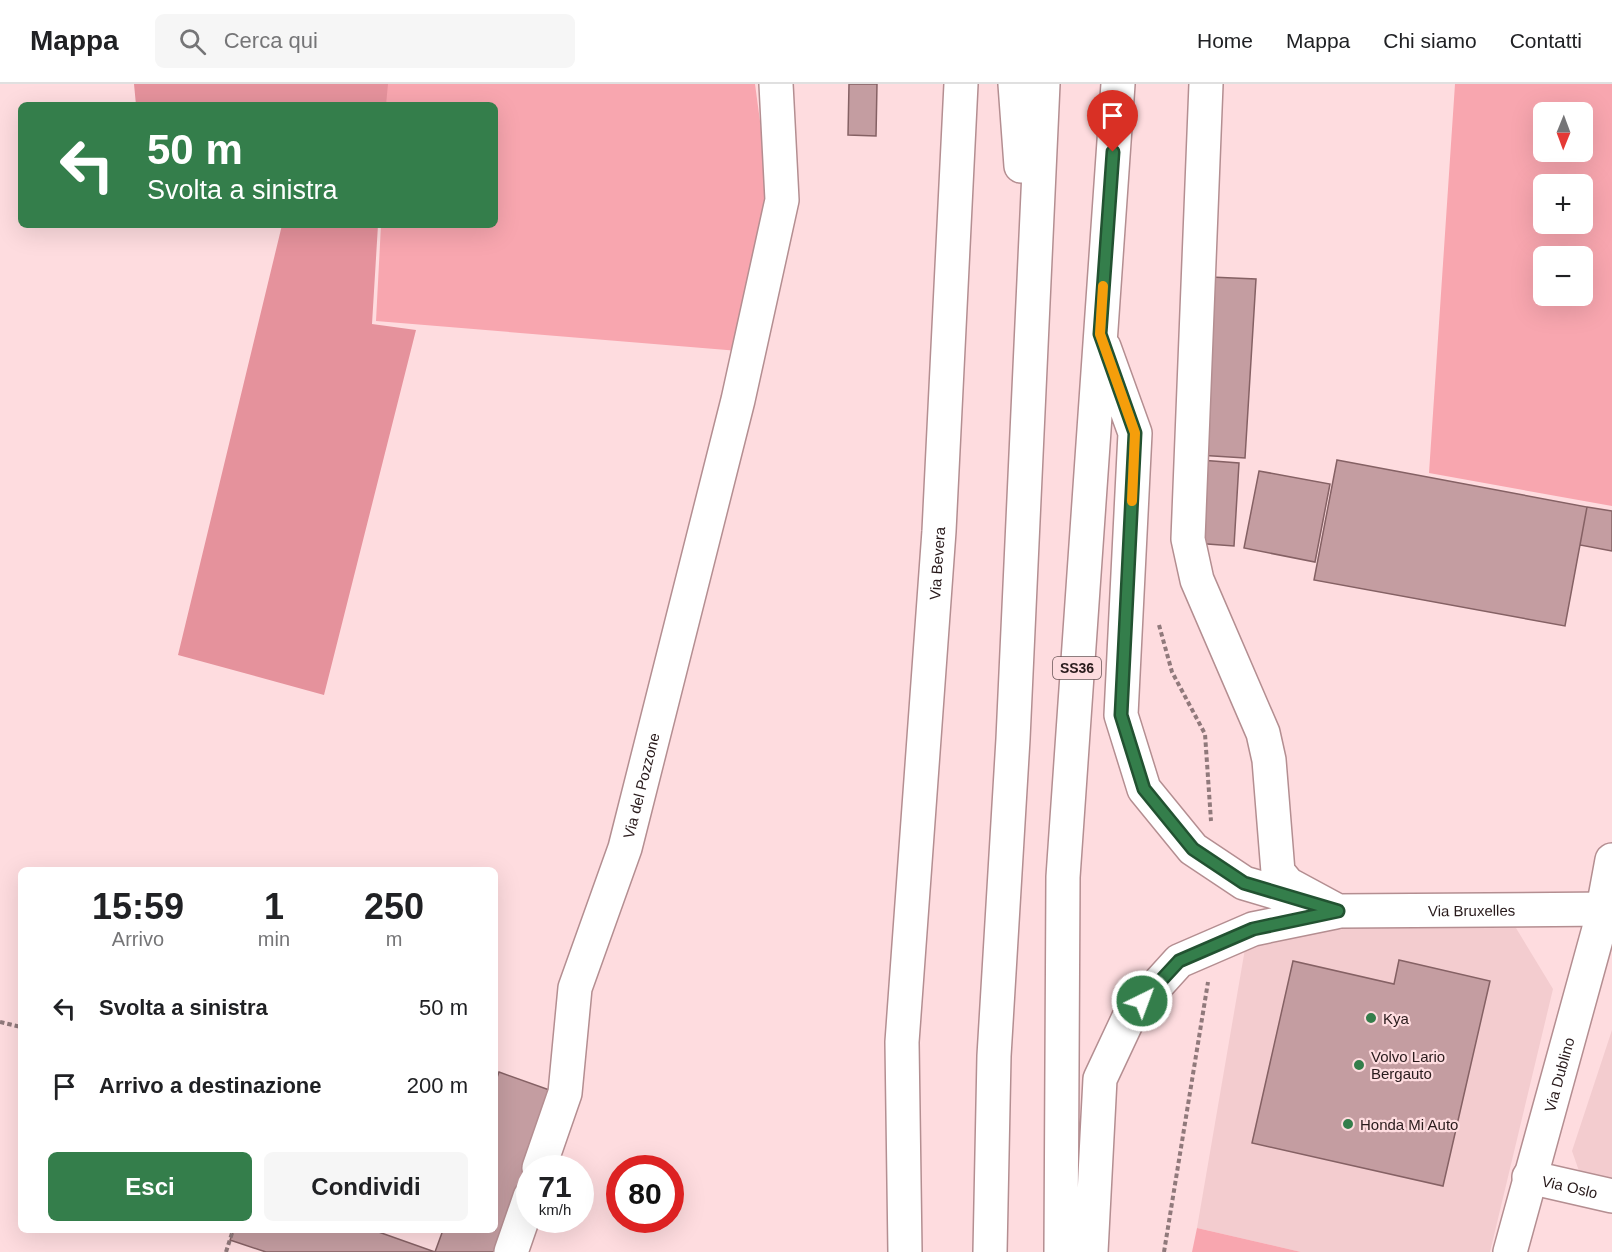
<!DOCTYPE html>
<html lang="it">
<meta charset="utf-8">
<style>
:root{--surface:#fff;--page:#f6f6f6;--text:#202124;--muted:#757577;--line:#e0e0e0;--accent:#347e4b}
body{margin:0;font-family:Helvetica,sans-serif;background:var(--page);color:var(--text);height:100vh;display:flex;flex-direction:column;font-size:22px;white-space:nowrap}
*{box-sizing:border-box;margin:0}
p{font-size:20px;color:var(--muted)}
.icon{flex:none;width:33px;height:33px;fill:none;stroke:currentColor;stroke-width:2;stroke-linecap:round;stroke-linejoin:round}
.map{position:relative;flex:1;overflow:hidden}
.sheet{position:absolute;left:18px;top:783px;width:480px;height:366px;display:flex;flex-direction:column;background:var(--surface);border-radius:9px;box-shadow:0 6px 24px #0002}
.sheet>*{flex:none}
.banner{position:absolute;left:18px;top:18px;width:480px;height:126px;border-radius:9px;box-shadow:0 6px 24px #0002;background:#347e4b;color:#fff;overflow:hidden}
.needle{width:39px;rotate:181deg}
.tools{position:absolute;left:1533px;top:18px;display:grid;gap:12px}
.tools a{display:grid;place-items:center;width:60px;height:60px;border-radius:9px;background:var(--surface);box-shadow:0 6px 24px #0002;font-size:30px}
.speed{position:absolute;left:516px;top:1071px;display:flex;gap:12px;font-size:30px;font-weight:700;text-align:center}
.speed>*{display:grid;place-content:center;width:78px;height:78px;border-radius:50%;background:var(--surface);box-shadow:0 6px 24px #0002;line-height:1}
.speed small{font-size:15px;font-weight:400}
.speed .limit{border:9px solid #d22;background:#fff;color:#111}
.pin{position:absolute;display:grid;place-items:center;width:51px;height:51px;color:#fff;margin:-62px -26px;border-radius:50% 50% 50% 0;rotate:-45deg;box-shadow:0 0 6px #0007}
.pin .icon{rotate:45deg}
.me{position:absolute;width:66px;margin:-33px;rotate:42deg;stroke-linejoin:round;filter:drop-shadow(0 0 4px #0008)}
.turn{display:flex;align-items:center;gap:21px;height:126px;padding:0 30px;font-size:27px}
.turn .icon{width:78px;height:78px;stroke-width:2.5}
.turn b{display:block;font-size:42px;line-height:51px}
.eta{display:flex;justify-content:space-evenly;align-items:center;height:102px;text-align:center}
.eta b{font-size:36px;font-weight:700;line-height:42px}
.button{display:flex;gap:12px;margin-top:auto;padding:12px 30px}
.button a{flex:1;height:69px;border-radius:9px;background:var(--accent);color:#fff;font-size:24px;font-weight:700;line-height:69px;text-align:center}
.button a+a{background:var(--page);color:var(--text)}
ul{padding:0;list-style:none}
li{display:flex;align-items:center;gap:18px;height:78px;padding:0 30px}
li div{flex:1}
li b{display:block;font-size:22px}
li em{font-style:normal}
header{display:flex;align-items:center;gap:36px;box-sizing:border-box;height:84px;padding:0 30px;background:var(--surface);border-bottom:2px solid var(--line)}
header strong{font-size:28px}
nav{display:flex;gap:33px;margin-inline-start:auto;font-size:21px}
.search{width:420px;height:54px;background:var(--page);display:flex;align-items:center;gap:15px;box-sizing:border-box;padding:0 21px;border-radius:9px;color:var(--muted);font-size:22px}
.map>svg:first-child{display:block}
.built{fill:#f3cccf}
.green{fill:#f8a6af;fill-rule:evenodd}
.forest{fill:#e5929c}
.building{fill:#c49da1;stroke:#856164;stroke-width:1.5}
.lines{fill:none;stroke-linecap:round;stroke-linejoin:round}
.minor-casing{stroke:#b48e91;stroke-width:36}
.highway-casing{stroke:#b48e91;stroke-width:36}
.path{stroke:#90797b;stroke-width:4;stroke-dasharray:4.5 3;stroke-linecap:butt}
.minor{stroke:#fff;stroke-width:33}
.highway{stroke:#fff;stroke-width:33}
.route-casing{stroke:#225231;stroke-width:15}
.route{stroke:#347e4b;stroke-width:10}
.slow{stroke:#f59e0b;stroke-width:10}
.poi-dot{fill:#347e4b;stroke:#fedcdf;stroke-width:2}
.labels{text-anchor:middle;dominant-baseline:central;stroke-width:4.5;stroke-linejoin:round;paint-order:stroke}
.shield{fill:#fedcdf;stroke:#685456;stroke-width:1.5}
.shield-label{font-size:14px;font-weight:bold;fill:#281a1b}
.street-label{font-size:15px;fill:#281a1b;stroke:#fedcdf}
.poi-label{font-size:15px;fill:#281a1b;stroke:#fedcdf;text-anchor:start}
</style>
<header>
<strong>Mappa</strong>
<div class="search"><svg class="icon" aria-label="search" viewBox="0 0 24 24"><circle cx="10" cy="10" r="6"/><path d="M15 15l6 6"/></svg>Cerca qui</div>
<nav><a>Home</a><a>Mappa</a><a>Chi siamo</a><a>Contatti</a></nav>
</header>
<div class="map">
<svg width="1612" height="1168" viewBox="0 0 1612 1168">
<rect width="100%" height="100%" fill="#fedcdf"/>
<!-- built -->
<path class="built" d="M1278,844h238l37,61 -63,263h-189l-104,-24 49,-285z
M1612,946v155l-18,-3 -15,-11 -7,-20z"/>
<!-- green -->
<path class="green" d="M171,0h584l15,112 -31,155 -363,-30 5,-96h114v-120h-325z
M1455,0h157v422l-183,-33zM1544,28h38v40h-38zM1544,100h38v40h-38zM1544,172h38v40h-38z
M1197,1144l104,24h-109z"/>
<!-- forest -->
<path class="forest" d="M134,0h254l-2,21h-250z
M282,141h96l-6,99 44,6 -92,365 -146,-40z"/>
<!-- building -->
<path class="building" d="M849,0h28l-1,52 -28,-1z
M1210,193l46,2 -11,179 -47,-3z
M1200,376l39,3 -5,83 -40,-3z
M1337,376l250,47 -22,119 -251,-46z
M1259,387l71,13 -15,78 -71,-14z
M1587,423l25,4v40l-32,-6z
M1399,876l91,21 -47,205 -191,-43 41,-182 101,23z
M499,988l56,20 -57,160h-232l-36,-12 4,-10h139l62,22 8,-22h52v-147z"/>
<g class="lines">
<defs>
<g id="minor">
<path id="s1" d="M1206,0l-18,455 9,41 66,153 6,27 9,112 10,12 50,27 274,-2"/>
<path id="s2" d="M539,1084l26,-75 10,-105 50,-140 113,-448 44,-200 -6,-116"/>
<path id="s3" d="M1529,1093l83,19"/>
<path d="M511,1168l19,-55"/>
<path id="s4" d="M905,1168l-3,-210 37,-511 22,-447"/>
<path id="s5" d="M1510,1168l90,-327 12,-65"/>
</g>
<path id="highway" d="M1015,0l6,82
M1104,263l31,86 -14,282 23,74 49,60 51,34 94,28
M990,1168l4,-196 19,-317 30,-655
M1061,1168l2,-375 55,-793
M1091,1168l9,-173 30,-64 49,-54 74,-32 82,-17"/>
</defs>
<!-- minor casing -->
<use href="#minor" class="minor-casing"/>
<!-- highway casing -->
<use href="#highway" class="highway-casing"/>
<!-- path -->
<path class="path" d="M1159,541l13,47 33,62 6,87
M0,938l21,5
M226,1168l7,-22
M1164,1168l44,-270"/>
<!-- minor -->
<use href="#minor" class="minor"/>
<!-- highway -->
<use href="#highway" class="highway"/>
</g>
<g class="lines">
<defs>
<path id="route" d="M1113,68l-13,182 35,99 -14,282 23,74 49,60 51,34 94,28 -85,18 -74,32 -37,40"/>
</defs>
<!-- route casing -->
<use href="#route" class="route-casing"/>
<!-- route -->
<use href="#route" class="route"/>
<!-- slow -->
<path class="slow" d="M1103,202l-3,48 35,99 -3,68"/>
</g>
<!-- markers -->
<g class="poi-dot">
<circle cx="1371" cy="934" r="6"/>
<circle cx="1359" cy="981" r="6"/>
<circle cx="1348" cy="1040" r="6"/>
</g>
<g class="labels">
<!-- shield labels -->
<rect class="shield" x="1053" y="573" width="48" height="22" rx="4.5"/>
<g class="shield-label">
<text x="1077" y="584">SS36</text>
</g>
<!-- street labels -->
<g class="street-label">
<text stroke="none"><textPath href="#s4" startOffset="690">Via Bevera</textPath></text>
<text stroke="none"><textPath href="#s2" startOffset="398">Via del Pozzone</textPath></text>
<text stroke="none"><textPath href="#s1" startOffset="1010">Via Bruxelles</textPath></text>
<text stroke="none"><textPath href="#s5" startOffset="184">Via Dublino</textPath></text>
<text stroke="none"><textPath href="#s3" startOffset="42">Via Oslo</textPath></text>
</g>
<!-- poi labels -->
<g class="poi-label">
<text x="1383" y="934">Kya</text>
<text x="1371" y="972">Volvo Lario<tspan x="1371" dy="17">Bergauto</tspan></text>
<text x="1360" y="1040">Honda Mi Auto</text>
</g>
</g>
</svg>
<div class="tools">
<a><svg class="needle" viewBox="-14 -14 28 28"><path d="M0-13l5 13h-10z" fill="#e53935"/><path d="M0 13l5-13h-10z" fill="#757577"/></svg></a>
<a>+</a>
<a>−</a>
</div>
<div class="speed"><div>71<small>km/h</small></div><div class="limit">80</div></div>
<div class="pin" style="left:1113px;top:68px;background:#d93025"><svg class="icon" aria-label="arrive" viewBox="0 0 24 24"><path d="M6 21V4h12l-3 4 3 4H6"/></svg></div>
<svg class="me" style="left:1142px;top:917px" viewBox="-20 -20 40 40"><circle r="17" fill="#347e4b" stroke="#fff" stroke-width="3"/><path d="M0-11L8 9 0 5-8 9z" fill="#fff"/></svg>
<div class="banner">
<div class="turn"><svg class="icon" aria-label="left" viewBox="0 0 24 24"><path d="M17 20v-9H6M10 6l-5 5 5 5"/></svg><div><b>50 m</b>Svolta a sinistra</div></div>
</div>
<section class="sheet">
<div class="eta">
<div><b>15:59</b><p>Arrivo</p></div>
<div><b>1</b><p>min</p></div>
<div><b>250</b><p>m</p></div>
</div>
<ul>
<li><svg class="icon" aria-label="left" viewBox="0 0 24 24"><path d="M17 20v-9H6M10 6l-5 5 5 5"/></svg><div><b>Svolta a sinistra</b></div><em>50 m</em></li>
<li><svg class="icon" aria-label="arrive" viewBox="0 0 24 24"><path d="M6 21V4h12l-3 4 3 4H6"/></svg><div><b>Arrivo a destinazione</b></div><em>200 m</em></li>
</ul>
<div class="button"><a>Esci</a><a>Condividi</a></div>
</section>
</div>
